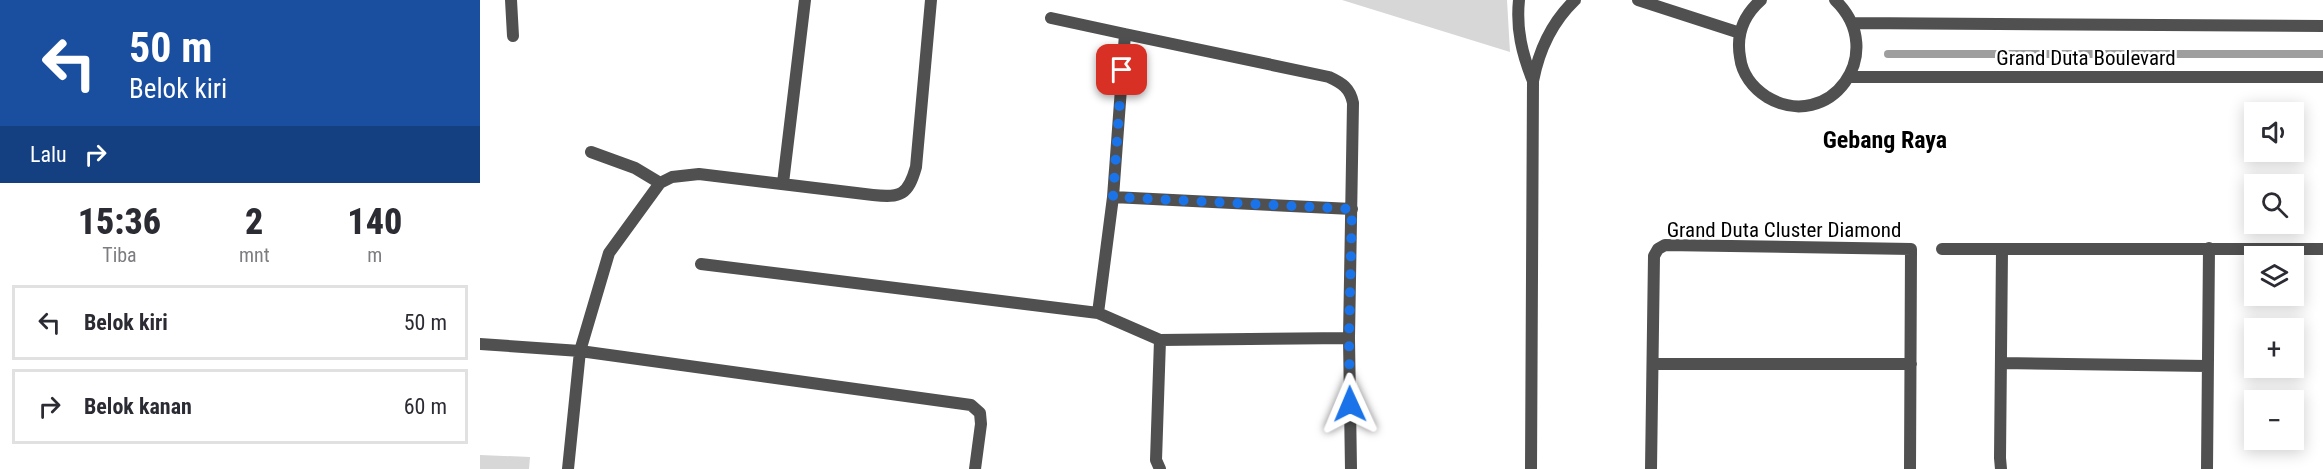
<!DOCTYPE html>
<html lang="id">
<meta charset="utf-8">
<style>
:root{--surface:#fff;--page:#f7f7f7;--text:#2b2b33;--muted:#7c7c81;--line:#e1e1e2}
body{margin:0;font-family:"Roboto Condensed",sans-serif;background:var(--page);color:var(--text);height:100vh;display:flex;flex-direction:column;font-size:22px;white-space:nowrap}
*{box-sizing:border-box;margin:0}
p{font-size:20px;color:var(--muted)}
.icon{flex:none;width:33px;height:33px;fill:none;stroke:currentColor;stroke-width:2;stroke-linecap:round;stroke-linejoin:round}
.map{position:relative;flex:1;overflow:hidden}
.side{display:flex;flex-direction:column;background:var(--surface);width:480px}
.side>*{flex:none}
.banner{background:#1a4fa0;color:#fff;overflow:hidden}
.controls{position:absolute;left:1764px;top:102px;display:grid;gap:12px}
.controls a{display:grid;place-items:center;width:60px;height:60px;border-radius:0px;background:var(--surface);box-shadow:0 3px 15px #0003;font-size:30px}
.pin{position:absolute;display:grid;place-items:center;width:51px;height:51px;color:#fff;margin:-26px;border-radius:12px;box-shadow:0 3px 9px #0006}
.me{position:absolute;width:66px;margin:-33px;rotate:359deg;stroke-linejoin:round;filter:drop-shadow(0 0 4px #0008)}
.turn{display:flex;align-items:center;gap:21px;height:126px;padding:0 30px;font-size:27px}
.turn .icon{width:78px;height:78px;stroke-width:2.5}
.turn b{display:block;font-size:42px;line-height:51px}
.then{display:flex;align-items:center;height:57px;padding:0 30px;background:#0003;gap:12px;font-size:22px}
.eta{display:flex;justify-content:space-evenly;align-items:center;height:102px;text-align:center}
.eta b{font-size:36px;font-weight:800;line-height:42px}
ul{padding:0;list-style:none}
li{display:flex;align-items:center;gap:18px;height:75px;margin:0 12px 9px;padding:0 18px;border:3px solid var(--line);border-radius:0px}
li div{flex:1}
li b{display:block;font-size:22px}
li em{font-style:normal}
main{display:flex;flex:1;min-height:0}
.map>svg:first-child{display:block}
.green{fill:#d7d7d7}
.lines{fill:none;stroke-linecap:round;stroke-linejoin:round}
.stream{stroke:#9e9e9e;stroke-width:8}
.service{stroke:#505050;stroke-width:12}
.minor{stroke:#505050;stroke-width:12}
.tertiary{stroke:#505050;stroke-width:12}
.route{stroke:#1a73e8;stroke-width:10;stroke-dasharray:0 18}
.labels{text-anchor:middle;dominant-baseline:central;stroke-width:5;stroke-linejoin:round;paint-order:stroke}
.street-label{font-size:21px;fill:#000;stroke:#fff}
.quarter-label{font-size:24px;font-weight:bold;fill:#000;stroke:#fff}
</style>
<main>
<section class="side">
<div class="banner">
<div class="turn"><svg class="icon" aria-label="left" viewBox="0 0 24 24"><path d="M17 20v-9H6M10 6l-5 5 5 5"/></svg><div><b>50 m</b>Belok kiri</div></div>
<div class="then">Lalu<svg class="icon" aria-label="right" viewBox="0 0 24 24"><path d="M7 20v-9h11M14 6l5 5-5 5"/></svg></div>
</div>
<div class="eta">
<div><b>15:36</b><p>Tiba</p></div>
<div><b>2</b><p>mnt</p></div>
<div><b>140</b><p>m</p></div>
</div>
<ul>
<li><svg class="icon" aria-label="left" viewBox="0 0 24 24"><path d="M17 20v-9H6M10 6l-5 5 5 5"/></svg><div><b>Belok kiri</b></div><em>50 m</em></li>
<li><svg class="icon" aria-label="right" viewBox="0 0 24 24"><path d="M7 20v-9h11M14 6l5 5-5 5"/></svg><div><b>Belok kanan</b></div><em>60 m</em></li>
</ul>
</section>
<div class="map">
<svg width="1843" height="469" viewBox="0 0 1843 469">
<rect width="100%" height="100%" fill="#fff"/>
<!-- green -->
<path class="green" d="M862,0h165l3,52z
M0,455l50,2 -1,12h-49z"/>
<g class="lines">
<!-- stream -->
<path class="stream" d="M1408,54h435"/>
<!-- service -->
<path class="service" d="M31,0l2,36"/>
<!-- minor -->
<path class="minor" d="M451,0l-15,167c-8,28 -15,31 -43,28l-174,-21 -27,3 -12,6 -51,70 -29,98 391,54 9,8 1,11 -6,45
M1039,0c-3,29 3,54 14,81
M571,18l74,16
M111,152l44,16 25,15
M303,183l22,-183
M633,197l239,12
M1462,249h381
M221,264l397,49 62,27 -4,120 4,9
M618,313l15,-116 12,-163 204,43c13,6 21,11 24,26l-4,235 2,131
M680,340l189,-2
M0,344l100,7 -12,118
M1521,363l206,3
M1173,364h258
M1051,469l2,-388c6,-31 19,-59 42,-81
M1171,469l3,-213 4,-7 7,-4 246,4 -1,220
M1521,469l-1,-11 2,-208
M1727,469l2,-221"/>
<!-- tertiary -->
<path class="tertiary" d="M1158,0l102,33
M1281,0c-17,15 -25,34 -21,57 2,17 13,31 27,40 62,37 123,-44 68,-97
M1373,23l470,3
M1369,77h474"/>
</g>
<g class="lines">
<!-- route -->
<path class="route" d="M642,70l-9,127 239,12 -3,129 1,66"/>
</g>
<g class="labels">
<!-- street labels -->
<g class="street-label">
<text x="1606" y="58">Grand Duta Boulevard</text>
<text x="1304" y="230">Grand Duta Cluster Diamond</text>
</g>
<!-- quarter labels -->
<g class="quarter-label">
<text x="1405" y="140">Gebang Raya</text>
</g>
</g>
</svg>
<div class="controls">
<a><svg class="icon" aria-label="sound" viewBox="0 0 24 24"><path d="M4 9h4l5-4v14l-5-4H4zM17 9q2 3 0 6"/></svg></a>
<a><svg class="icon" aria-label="search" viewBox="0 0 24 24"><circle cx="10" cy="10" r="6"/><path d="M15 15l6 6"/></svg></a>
<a><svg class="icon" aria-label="layers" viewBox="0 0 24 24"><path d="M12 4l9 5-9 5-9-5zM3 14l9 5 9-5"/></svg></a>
<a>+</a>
<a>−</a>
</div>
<div class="pin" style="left:642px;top:70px;background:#d93025"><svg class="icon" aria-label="arrive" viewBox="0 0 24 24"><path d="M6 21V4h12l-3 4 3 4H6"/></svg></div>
<svg class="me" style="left:870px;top:404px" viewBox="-20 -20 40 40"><path d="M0-17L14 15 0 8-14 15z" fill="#1a73e8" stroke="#fff" stroke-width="4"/></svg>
</div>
</main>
